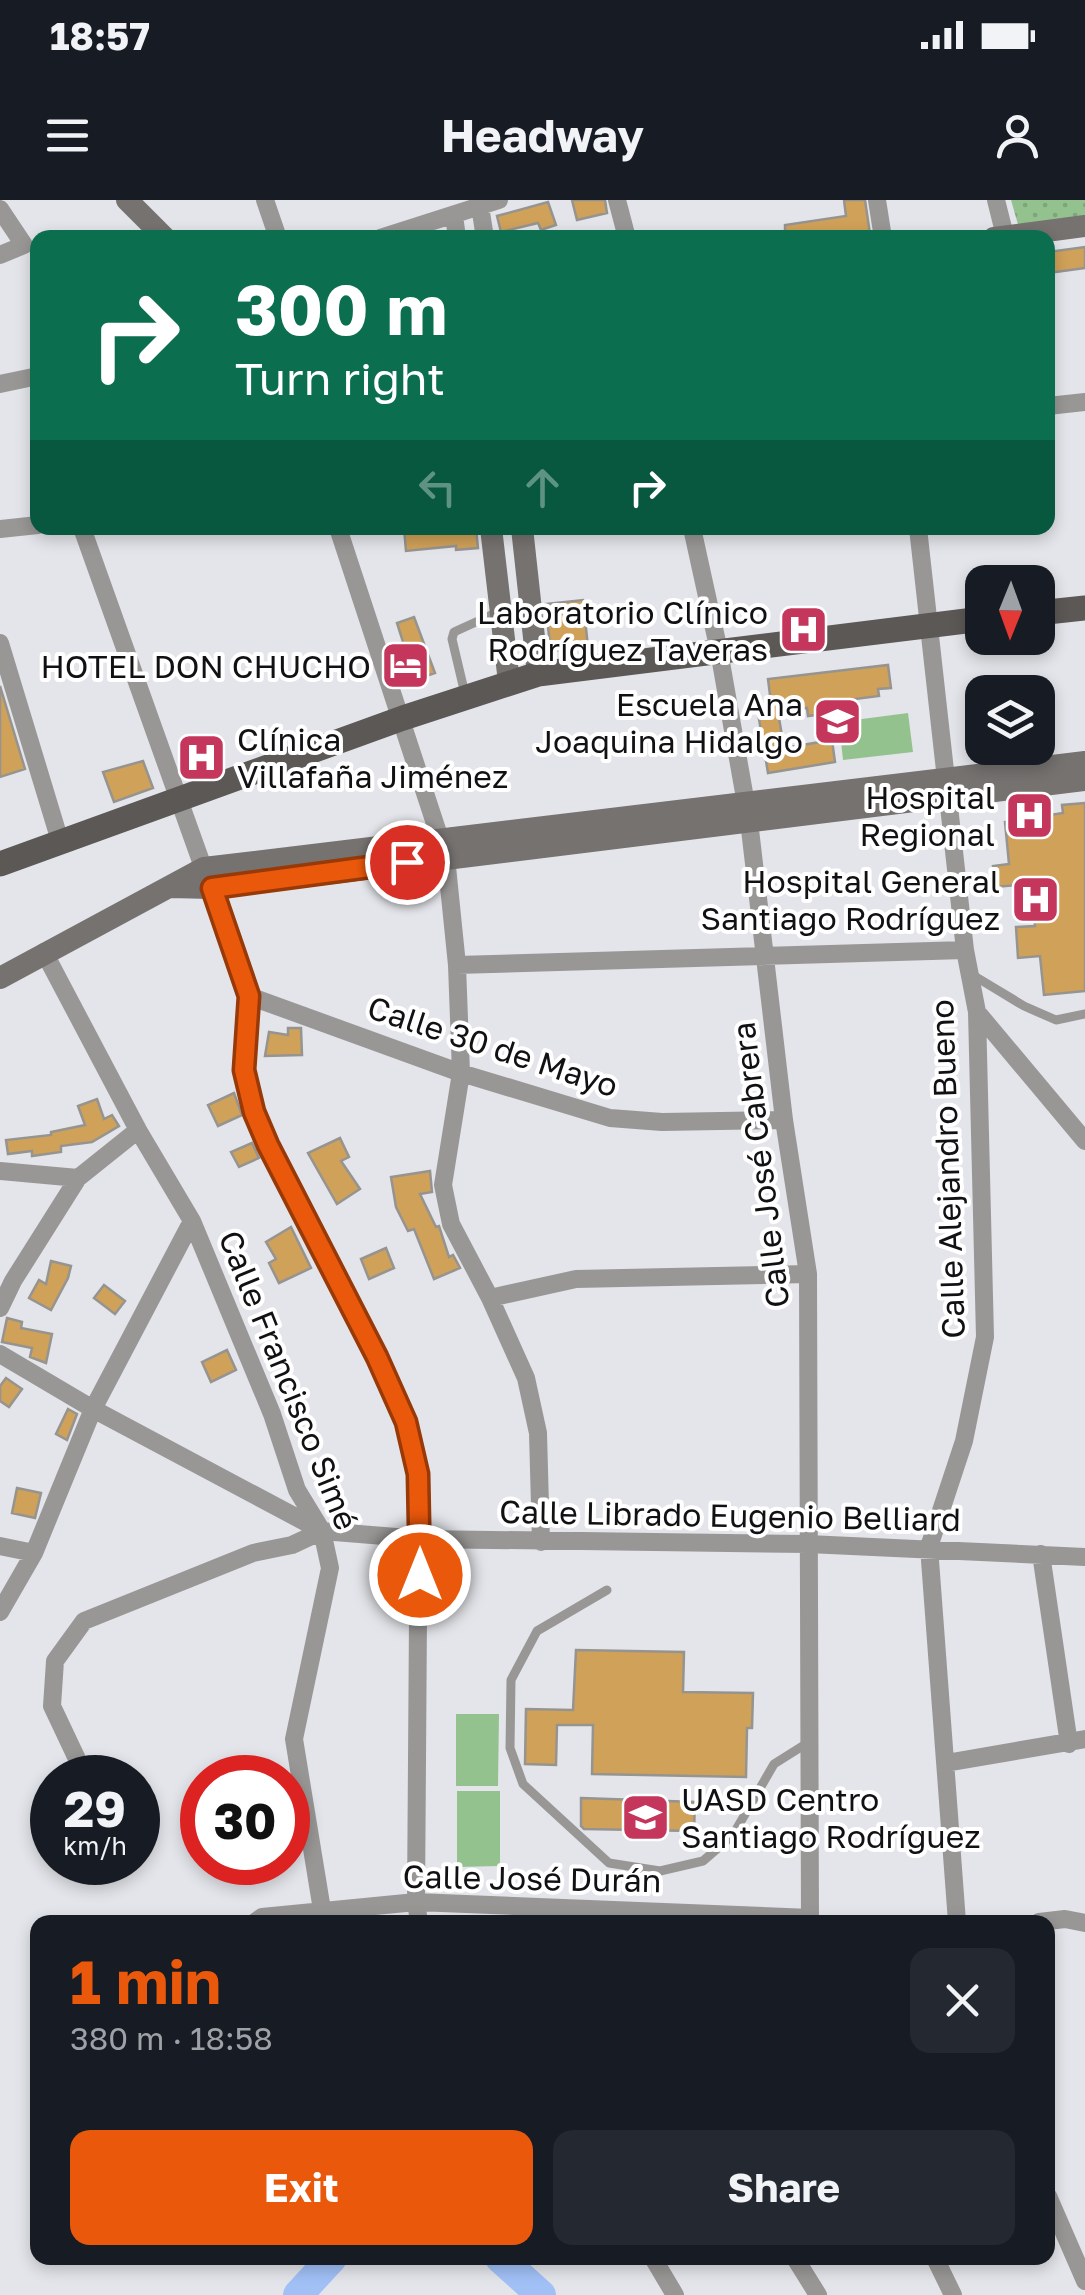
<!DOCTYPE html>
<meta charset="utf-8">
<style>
:root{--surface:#171b24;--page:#242831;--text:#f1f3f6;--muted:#9ea1a6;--accent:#ea580c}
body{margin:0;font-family:"Golos Text",sans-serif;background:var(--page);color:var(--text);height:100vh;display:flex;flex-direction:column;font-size:38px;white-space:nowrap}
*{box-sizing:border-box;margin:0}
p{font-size:32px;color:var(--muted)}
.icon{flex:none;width:55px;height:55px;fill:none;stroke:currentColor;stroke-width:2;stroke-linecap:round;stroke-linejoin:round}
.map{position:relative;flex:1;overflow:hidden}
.drawer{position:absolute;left:30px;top:1715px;width:1025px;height:350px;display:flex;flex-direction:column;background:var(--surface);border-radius:20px;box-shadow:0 5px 15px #0003}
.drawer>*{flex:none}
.top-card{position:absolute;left:30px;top:30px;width:1025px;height:305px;border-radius:20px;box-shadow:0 5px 15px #0003;background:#0b6e4f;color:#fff;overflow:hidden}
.needle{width:65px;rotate:181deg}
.controls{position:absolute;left:965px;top:365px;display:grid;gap:20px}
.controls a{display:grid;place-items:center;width:90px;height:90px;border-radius:20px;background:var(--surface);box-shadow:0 5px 15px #0003;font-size:50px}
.speed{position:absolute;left:30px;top:1555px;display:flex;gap:20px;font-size:50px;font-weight:700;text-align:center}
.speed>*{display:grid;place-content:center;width:130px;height:130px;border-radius:50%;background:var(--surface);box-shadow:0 5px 15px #0003;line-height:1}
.speed small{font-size:25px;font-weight:400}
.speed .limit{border:15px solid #d22;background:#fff;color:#111}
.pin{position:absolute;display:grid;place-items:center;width:85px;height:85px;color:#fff;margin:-42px;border:5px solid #fff;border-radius:50%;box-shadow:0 2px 10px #0007}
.me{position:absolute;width:110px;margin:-55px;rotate:0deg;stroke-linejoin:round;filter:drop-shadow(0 0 8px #0008)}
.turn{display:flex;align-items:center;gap:35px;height:210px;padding:0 40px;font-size:45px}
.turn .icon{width:130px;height:130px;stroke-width:2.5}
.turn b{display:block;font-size:70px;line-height:85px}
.lanes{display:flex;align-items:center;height:95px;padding:0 40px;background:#0003;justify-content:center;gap:50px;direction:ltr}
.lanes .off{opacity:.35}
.round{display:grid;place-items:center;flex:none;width:105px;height:105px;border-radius:20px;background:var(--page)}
.headline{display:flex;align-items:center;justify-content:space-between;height:170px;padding:0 40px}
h1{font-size:60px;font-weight:700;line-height:75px;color:var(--accent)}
.action{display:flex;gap:20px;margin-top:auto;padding:20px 40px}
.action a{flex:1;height:115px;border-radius:20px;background:var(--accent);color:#fff;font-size:40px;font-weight:700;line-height:115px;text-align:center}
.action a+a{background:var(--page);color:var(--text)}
.status{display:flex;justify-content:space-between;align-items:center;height:70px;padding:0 50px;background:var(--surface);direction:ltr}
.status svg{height:28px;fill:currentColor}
header{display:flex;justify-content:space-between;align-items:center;height:130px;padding:0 40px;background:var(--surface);font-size:45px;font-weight:700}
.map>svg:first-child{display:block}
.park{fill:url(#park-dots)}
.pitch{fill:#94c28f}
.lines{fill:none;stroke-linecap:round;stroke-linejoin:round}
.river{stroke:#a1c0f6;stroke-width:30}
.building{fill:#d0a159;stroke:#969490;stroke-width:2.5}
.lane{stroke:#999796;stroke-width:9}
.street{stroke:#999796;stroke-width:18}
.secondary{stroke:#757270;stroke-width:22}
.primary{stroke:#5b5855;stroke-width:25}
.route-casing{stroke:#983908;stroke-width:25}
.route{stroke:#ea580c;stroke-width:18}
.labels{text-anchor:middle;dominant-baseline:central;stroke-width:8;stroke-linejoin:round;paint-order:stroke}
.poi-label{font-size:32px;fill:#111113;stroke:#fff;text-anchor:end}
.street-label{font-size:32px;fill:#111113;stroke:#fff}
</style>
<div class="status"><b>18:57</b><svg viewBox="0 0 49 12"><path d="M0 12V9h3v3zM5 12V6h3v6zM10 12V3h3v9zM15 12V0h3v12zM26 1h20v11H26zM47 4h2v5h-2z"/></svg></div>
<header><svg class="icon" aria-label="menu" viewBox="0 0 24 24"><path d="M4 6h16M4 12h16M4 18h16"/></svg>Headway<svg class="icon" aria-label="person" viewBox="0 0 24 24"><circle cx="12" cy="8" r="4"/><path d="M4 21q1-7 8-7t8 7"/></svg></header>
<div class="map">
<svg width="1085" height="2095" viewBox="0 0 1085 2095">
<defs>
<pattern id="park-dots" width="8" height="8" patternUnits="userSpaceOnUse" patternTransform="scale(2.5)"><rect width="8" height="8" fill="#94c28f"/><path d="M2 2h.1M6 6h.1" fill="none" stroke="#7fa67a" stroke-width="1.8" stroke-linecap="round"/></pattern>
</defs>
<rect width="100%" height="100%" fill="#e4e5ea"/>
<!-- park -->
<path class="park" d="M1011,0h74v18l-66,10z"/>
<!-- pitch -->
<path class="pitch" d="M908,513l5,39 -70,8 -4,-38z
M456,1514h43l-1,72h-42z
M457,1591h43v75l-43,1z"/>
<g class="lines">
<!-- river -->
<path class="river" d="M500,2058l41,37
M298,2095l34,-37"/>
</g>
<!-- building -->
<path class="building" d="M572,0h33l2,13 -30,7z
M844,0h21l5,34 -85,4v-13l61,-9z
M548,2l8,23 -15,5 -3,-7 -37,9 -4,-16z
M1085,47v21l-37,5v-21z
M404,328h72l2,20 -22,2v-4l-50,5z
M583,400l5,47 -37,4 -6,-47z
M414,417l21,56 -20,7 -18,-57z
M888,465l3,23 -13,1 1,7 -32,4 1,11 -40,5 -1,-8 -29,4 6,36 48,-8 3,22 -67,11 -10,-60 14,-2 -4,-32z
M0,486l25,83 -25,8z
M143,561l10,27 -39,14 -11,-30z
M1085,603v188l-41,4 -4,-39 -22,2 -2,-31 19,-1 -4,-42 -36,3 -2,-21 16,-2 -4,-42 58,-9 -1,-8z
M288,828h13l1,27 -37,1 4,-24 19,3z
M234,893l8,22 -24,11 -10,-21z
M97,899l7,20 8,-4 7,11 -27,16 -31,4v6l-29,4v-5l-24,3 -2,-14 45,-5v-3l34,-7 -7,-19z
M340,938l9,19 -8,4 19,28 -23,15 -29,-51z
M252,943l7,15 -20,9 -8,-15z
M430,971l2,21 -12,2 16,33 3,-1 10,31 4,-2 7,13 -26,11 -20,-50 -6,2 -12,-24 -5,-30z
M291,1027l20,41 -32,15 -10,-20 7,-4 -10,-17z
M386,1048l8,20 -25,11 -8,-20z
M51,1061l20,5 -3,12 -17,32 -22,-12 10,-18 7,4z
M104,1085l21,16 -10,13 -21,-16z
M7,1118l15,4 -1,6 31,6 -6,29 -16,-6 2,-9 -30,-6z
M227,1150l9,20 -25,12 -9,-20z
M6,1178l16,11 -13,18 -9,-6v-15z
M68,1209l9,5 -10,26 -11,-6z
M17,1288l24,5 -6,25 -23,-5z
M576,1450l108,2 -1,40 70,1 -1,35h-5l-1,49 -154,-3 1,-49h-36l-1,40 -31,-1 1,-55 47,1z
M581,1598l114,4 -1,29 -110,-2 -3,-3z"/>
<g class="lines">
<!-- lane -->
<path class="lane" d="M465,494l-13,-55 2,-7 46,-21
M971,774l53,32 32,14 29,-6
M607,1390l-70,41 -26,49 -1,68 13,36 86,79 51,8 43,-10 30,-26 41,-71 35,-22"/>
<!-- street -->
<path class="street" d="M265,0l13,38
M617,0l10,38
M877,0l6,38
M996,0l9,36
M480,6l5,32
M0,9l24,36 -24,10
M454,15l3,23
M380,38l119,-38
M0,184l38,-8
M1048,206l37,-4
M82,328l167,468 -5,74 10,43 14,32 109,212 29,65 13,52 -3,428 3,20
M338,328l108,329 11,108 4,108 -18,112 8,39 39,74 36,80 12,55 3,109
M692,328l27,123 30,170 35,299 24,154 2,648
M918,328l47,422 12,62 8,325 -21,104 -35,106 28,375
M0,329l38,-4
M0,443l60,198
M44,752l94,178 54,91 80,193 25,76 25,41 8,37 -36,171 30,183
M457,765l508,-15
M249,796l212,77 149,45 52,4 122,-2
M977,812l108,129
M0,971l78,7
M490,1098l86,-19 232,-5
M0,1108l13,-27 65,-103 60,-48
M0,1154l93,55 229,122 99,8 387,5 277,13
M0,1346l34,7
M1041,1354l28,190
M0,1412l34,-59 59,-144 99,-188
M946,1563l139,-24
M86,1578l-34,-72 3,-45 29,-40 169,-68 39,-8 30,-14
M255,1722l7,-5 154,-15 394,16
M1039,1722l26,-3 20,4
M1048,1996l37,85
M653,2058l22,37
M795,2058l23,37
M935,2058l18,37"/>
<!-- secondary -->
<path class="secondary" d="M127,0l38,38
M994,38l91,-12
M491,328l18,154
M522,328l16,146
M171,687l40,1 874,-108
M0,778l204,-110 881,-106"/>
<!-- primary -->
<path class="primary" d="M1038,413l47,-5
M0,664l403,-146 135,-44 444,-55"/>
</g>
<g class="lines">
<defs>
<path id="route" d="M407,662l-195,26 37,108 -5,74 10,42 14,33 109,212 29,65 12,52 2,101"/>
</defs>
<!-- route casing -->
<use href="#route" class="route-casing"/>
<!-- route -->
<use href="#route" class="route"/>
</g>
<!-- icons -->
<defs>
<symbol id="hospital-square" viewBox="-11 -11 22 22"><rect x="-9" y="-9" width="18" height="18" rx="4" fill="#c5365c" stroke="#fff"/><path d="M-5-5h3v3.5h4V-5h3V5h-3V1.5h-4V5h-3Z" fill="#fff"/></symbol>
<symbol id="hotel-square" viewBox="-11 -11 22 22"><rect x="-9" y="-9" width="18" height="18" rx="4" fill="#c5365c" stroke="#fff"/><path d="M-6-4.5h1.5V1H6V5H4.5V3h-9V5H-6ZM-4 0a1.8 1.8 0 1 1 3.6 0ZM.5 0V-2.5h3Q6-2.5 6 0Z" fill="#fff"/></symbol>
<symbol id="school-square" viewBox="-11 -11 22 22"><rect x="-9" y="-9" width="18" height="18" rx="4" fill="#c5365c" stroke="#fff"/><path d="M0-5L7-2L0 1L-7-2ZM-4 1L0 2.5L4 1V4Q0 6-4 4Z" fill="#fff"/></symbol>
<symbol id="university-square" viewBox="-11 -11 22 22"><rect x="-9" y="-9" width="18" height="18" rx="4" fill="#c5365c" stroke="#fff"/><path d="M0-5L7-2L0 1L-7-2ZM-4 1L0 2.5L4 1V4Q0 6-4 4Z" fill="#fff"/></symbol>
</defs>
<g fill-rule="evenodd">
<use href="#hospital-square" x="776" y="402" width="55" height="55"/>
<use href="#hotel-square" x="378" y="438" width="55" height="55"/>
<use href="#school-square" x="810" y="494" width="55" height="55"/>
<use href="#hospital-square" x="174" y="530" width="55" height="55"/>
<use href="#hospital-square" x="1002" y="588" width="55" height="55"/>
<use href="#hospital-square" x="1008" y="672" width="55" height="55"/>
<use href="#university-square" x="618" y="1590" width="55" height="55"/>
</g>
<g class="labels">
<!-- poi labels -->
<g class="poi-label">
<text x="768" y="412">Laboratorio Clínico<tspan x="768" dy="37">Rodríguez Taveras</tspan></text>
<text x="371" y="466">HOTEL DON CHUCHO</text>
<text x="803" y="504">Escuela Ana<tspan x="803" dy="37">Joaquina Hidalgo</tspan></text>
<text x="237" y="539" text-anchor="start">Clínica<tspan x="237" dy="37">Villafaña Jiménez</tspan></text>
<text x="995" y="597">Hospital<tspan x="995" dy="37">Regional</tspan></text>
<text x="1000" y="681">Hospital General<tspan x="1000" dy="37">Santiago Rodríguez</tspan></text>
<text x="681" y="1599" text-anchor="start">UASD Centro<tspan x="681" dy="37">Santiago Rodríguez</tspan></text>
</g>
<!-- street labels -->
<g class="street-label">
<text transform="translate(493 846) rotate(18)">Calle 30 de Mayo</text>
<text transform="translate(760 965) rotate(-97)">Calle José Cabrera</text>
<text transform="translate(947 969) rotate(-92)">Calle Alejandro Bueno</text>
<text transform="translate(289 1180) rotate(68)">Calle Francisco Simé</text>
<text transform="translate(730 1315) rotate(1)">Calle Librado Eugenio Belliard</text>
<text transform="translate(532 1678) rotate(1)">Calle José Durán</text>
</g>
</g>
</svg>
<div class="controls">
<a><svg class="needle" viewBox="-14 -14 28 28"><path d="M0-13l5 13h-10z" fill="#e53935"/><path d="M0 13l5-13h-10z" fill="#9ea1a6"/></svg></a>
<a><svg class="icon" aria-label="layers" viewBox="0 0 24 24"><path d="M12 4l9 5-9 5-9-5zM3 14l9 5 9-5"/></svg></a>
</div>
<div class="speed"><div>29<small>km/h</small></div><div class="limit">30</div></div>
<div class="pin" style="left:407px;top:662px;background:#d93025"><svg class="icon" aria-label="arrive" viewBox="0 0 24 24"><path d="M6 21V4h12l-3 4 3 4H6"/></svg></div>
<svg class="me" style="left:420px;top:1375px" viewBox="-20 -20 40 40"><circle r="17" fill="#ea580c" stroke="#fff" stroke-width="3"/><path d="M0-11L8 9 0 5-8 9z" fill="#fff"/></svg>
<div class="top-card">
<div class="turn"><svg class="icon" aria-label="right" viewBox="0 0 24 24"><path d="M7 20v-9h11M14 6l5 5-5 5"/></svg><div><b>300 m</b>Turn right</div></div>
<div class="lanes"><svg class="icon off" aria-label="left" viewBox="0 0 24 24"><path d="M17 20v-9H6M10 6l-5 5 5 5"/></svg><svg class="icon off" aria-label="ahead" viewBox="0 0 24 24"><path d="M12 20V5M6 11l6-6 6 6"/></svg><svg class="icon" aria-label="right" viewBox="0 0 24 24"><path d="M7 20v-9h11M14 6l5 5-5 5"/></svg></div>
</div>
<section class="drawer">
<div class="headline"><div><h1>1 min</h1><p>380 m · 18:58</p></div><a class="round"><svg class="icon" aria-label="close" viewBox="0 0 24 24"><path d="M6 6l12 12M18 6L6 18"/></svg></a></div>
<div class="action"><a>Exit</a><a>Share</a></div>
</section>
</div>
